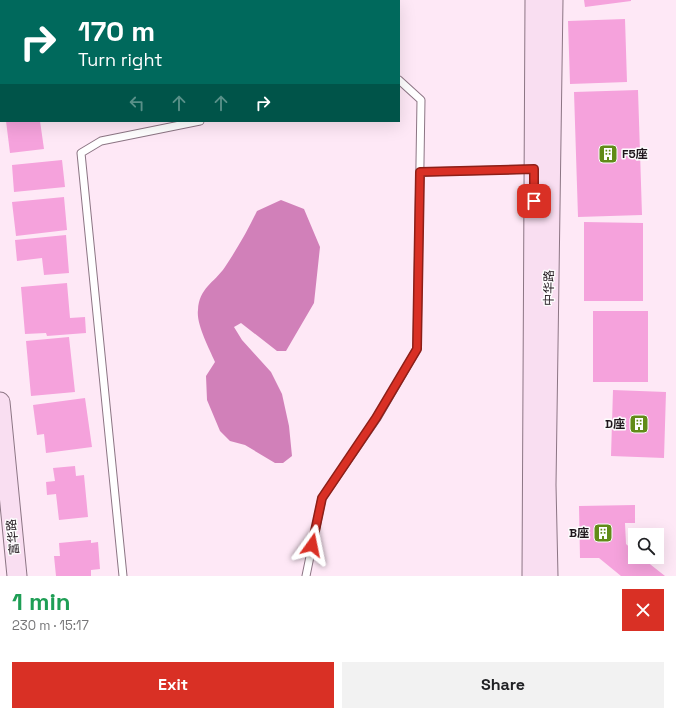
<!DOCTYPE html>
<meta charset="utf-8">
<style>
:root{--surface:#fff;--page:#f2f2f2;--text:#202124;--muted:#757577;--accent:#d93025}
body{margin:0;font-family:"Space Grotesk","Noto Sans SC",sans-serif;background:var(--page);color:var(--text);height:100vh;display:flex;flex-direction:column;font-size:15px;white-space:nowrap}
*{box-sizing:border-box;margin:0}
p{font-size:13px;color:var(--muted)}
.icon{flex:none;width:22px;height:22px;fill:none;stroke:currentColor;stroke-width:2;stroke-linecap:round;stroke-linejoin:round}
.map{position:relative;height:576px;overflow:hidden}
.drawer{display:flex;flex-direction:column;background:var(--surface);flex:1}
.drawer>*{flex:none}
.guide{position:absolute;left:0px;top:0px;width:400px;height:122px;box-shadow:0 4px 16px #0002;background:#00695c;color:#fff;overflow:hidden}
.tools{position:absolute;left:628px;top:528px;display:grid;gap:8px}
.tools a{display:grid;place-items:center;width:36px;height:36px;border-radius:0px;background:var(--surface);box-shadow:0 4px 16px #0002;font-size:20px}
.pin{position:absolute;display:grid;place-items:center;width:34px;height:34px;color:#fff;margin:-17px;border-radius:8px;box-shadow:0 2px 6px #0006}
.me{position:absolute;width:44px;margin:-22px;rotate:12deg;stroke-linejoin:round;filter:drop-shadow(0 0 3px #0008)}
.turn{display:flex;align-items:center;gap:14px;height:84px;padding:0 12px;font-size:18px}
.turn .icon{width:52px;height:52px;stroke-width:2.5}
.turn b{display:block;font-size:28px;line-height:34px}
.lanes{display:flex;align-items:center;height:38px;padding:0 12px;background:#0003;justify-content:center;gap:20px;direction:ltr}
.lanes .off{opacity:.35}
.round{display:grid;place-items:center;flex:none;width:42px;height:42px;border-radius:0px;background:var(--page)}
.headline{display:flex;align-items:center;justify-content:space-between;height:68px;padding:0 12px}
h1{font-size:24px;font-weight:600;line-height:30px;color:#1e9e55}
.action{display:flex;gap:8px;margin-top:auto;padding:8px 12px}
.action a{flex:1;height:46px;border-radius:0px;background:var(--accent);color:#fff;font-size:16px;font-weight:600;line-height:46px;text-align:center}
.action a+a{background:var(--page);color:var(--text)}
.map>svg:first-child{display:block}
.water{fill:#d180b9}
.building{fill:#f5a2dc}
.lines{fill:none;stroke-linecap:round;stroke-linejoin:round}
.lane-casing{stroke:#8c7584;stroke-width:9}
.street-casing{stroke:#8c7584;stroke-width:15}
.secondary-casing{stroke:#8c7584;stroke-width:21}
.lane{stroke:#fff;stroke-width:7}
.street{stroke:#fff;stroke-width:13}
.secondary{stroke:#f9def1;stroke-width:19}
.route-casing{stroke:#8d1f18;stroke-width:10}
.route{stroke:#d93025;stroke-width:7}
.labels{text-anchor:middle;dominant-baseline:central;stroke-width:3;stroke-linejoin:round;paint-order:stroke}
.poi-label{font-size:12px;font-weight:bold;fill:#1f161c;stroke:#fcfcfc;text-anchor:end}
.street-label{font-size:12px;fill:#1f161c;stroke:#fcfcfc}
</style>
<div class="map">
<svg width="676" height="576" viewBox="0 0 676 576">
<rect width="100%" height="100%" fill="#fee8f6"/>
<!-- water -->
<path class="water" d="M281,200l23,9 16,38 -6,56 -28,48h-9l-36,-28 -7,4 8,13 29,32 11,22 7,32 3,30 -9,7h-8l-30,-18 -15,-4 -10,-10 -13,-31 -1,-24 9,-14c-6,-14 -19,-38 -17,-52 1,-22 16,-27 27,-43 12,-18 23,-37 32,-56z"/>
<!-- building -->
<path class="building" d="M584,0h47v1l-46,6z
M625,19l2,63 -57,2 -2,-63z
M638,90l4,125 -64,2 -4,-125z
M6,121h34l4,28 -34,4z
M62,160l3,27 -51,5 -2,-27z
M64,197l3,33 -51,6 -4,-34z
M584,222l59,1v78h-59z
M66,235l3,38 -25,2 -2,-17 -25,3 -2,-21z
M67,283l3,35 15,-1 1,16 -39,3 -1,-3 -21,1 -4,-47z
M593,311h55v71h-55z
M69,337l6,55 -44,4 -5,-55z
M613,390l53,2 -2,66 -53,-2z
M85,398l7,49 -46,6 -2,-19 -7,1 -4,-30z
M75,466l1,10 8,-1 4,42 -29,3 -3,-26 -9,1 -1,-13 9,-1 -2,-13z
M635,505v18h-10l1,21 9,8v5h6l24,19h-44l-22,-18h-19l-1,-52z
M91,540v3l7,-1 2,27 -9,1v6h-35l-2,-20h6l-1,-13z"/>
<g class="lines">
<defs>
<path id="lane" d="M420,172l114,-3
M123,576l-42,-423 20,-12 99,-20
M306,576l16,-78 55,-80 40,-69 4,-249 -22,-20"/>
<path id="street" d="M153,1l4,-1
M0,33h1"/>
<path id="secondary" d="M0,402l17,174
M532,576l3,-576
M548,576l-2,-91 7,-485"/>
</defs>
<!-- lane casing -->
<use href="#lane" class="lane-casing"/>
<!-- street casing -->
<use href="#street" class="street-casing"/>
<!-- secondary casing -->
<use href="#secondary" class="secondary-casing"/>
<!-- lane -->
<use href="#lane" class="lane"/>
<!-- street -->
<use href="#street" class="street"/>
<!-- secondary -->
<use href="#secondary" class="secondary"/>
</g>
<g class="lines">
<defs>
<path id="route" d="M312,545l10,-47 54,-80 41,-69 3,-177 114,-3v32"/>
</defs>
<!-- route casing -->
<use href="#route" class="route-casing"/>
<!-- route -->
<use href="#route" class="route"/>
</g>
<!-- icons -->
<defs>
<symbol id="building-square" viewBox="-11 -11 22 22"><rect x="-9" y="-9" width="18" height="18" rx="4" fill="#618b18" stroke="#fcfcfc"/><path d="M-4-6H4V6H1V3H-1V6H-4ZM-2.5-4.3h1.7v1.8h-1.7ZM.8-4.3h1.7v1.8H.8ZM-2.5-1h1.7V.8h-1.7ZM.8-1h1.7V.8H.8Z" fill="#fff"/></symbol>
</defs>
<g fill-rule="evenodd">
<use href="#building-square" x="597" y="143" width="22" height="22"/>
<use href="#building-square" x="628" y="413" width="22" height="22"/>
<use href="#building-square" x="592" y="522" width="22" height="22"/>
</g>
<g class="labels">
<!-- poi labels -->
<g class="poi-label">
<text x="622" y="154" text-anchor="start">F5座</text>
<text x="625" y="424">D座</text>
<text x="589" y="533">B座</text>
</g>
<!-- street labels -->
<g class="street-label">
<text transform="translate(549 288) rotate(-89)">中华路</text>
<text transform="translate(13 537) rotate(-96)">富华路</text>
</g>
</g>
</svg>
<div class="tools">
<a><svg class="icon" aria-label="search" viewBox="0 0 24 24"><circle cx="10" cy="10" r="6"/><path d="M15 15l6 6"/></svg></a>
</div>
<div class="pin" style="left:534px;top:201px;background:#d93025"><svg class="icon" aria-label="arrive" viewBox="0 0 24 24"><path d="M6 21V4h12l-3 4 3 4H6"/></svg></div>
<svg class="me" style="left:312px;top:545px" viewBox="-20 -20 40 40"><path d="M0-17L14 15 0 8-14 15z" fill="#d93025" stroke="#fff" stroke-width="4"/></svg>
<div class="guide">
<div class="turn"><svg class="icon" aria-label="right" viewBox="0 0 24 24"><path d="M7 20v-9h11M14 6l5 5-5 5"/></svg><div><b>170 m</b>Turn right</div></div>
<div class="lanes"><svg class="icon off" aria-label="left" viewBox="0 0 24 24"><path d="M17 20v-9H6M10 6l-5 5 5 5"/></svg><svg class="icon off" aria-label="ahead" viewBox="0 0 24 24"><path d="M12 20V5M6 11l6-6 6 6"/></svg><svg class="icon off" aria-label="ahead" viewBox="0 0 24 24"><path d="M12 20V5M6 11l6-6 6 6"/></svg><svg class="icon" aria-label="right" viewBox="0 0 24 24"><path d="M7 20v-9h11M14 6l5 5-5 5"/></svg></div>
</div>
</div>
<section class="drawer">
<div class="headline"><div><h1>1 min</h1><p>230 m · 15:17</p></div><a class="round" style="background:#d93025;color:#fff"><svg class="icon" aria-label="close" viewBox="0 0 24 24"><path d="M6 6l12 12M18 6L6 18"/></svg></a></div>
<div class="action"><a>Exit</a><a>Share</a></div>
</section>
